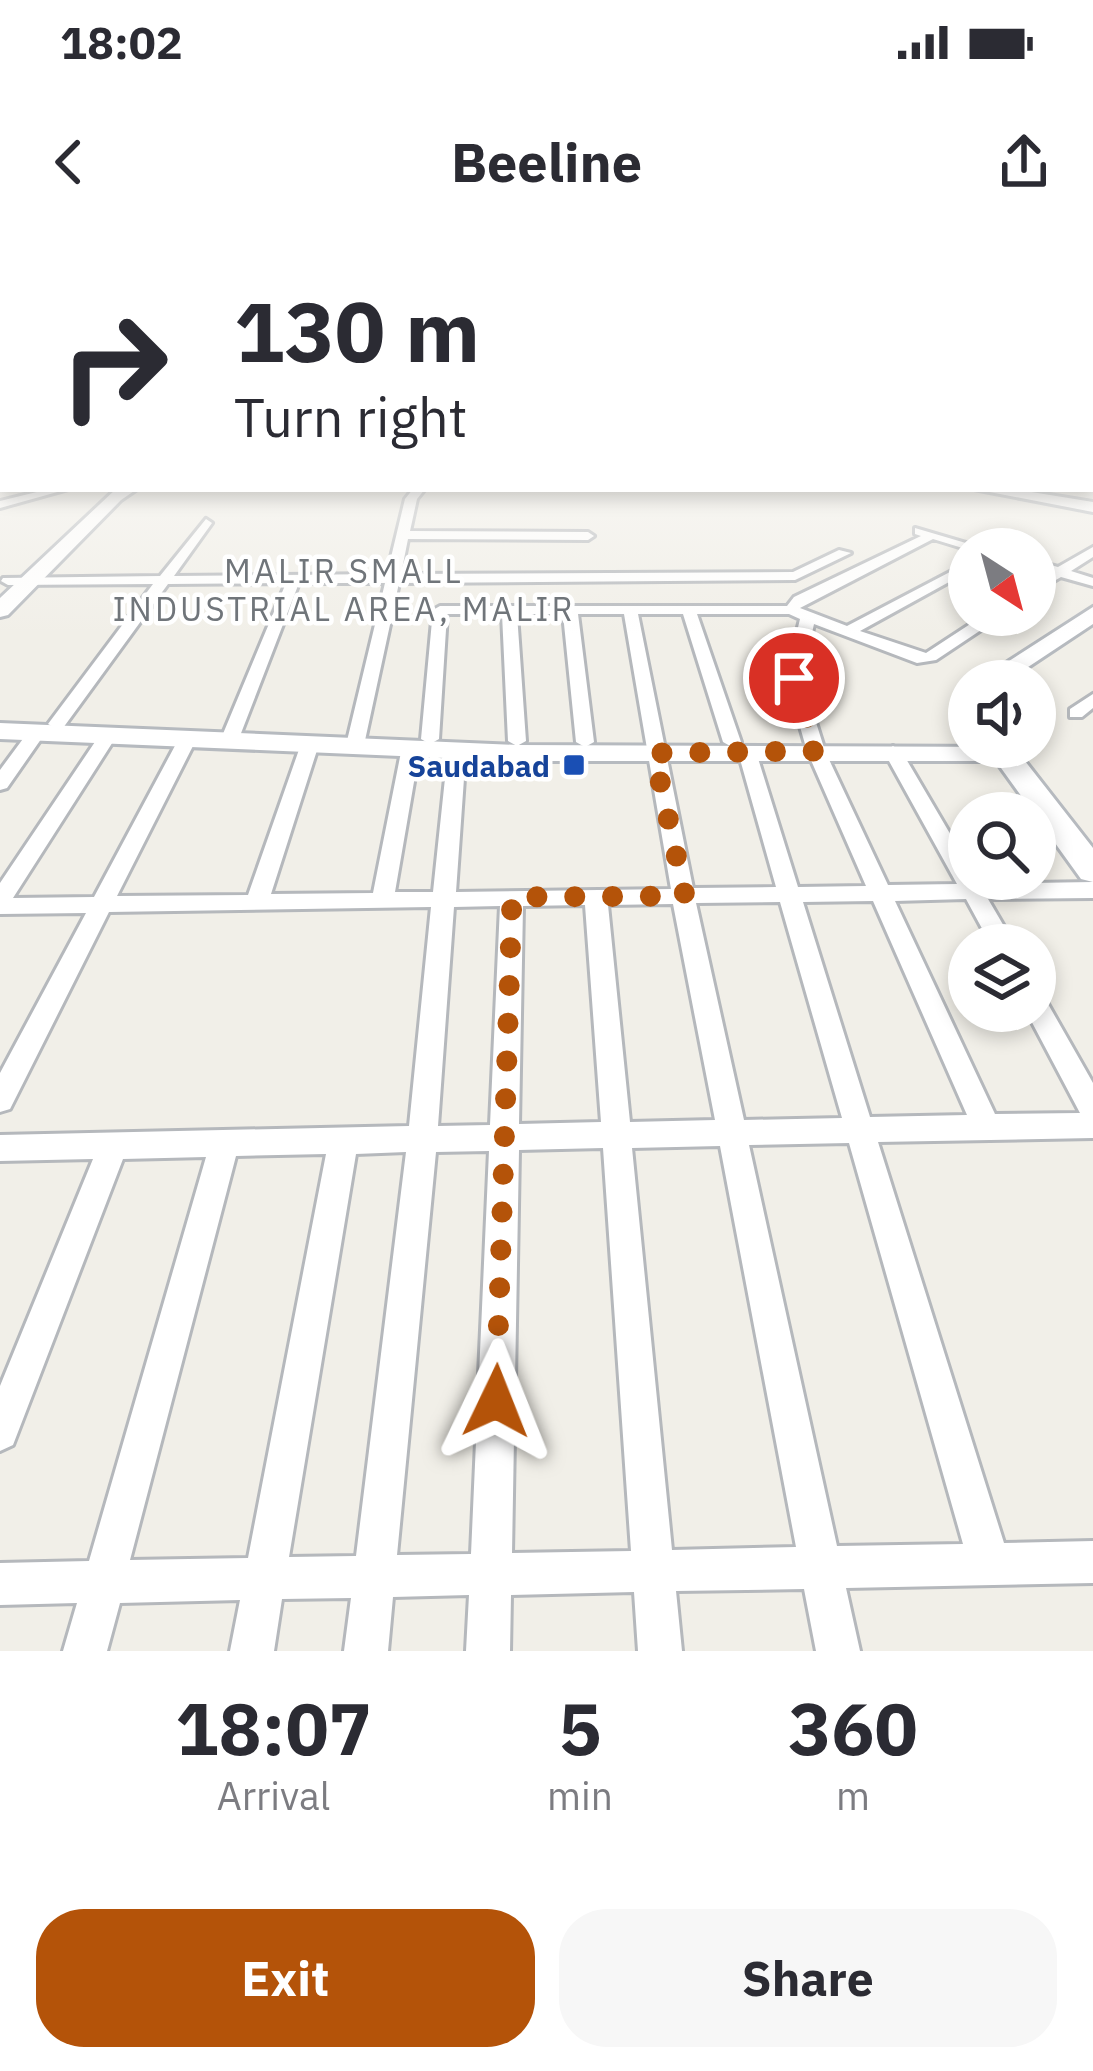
<!DOCTYPE html>
<style>
:root{--surface:#fff;--page:#f7f7f7;--text:#2b2b33;--muted:#7c7c81;--accent:#b45309}
body{margin:0;font-family:"IBM Plex Sans",sans-serif;background:var(--page);color:var(--text);height:100vh;display:flex;flex-direction:column;font-size:45px;white-space:nowrap}
*{box-sizing:border-box;margin:0}
p{font-size:39px;color:var(--muted)}
.icon{flex:none;width:66px;height:66px;fill:none;stroke:currentColor;stroke-width:2;stroke-linecap:round;stroke-linejoin:round}
.map{position:relative;height:1411px;overflow:hidden}
.sheet{display:flex;flex-direction:column;background:var(--surface);flex:1}
.sheet>*{flex:none}
.banner{position:absolute;left:0px;top:0px;width:1095px;height:252px;box-shadow:0 6px 18px #0003;background:#fff;color:var(--text);overflow:hidden}
.needle{width:78px;rotate:144deg}
.fabs{position:absolute;left:948px;top:288px;display:grid;gap:24px}
.fabs a{display:grid;place-items:center;width:108px;height:108px;border-radius:50%;background:var(--surface);box-shadow:0 6px 18px #0003;font-size:60px}
.pin{position:absolute;display:grid;place-items:center;width:102px;height:102px;color:#fff;margin:-51px;border:6px solid #fff;border-radius:50%;box-shadow:0 3px 12px #0007}
.me{position:absolute;width:132px;margin:-66px;rotate:2deg;stroke-linejoin:round;filter:drop-shadow(0 0 9px #0008)}
.turn{display:flex;align-items:center;gap:42px;height:252px;padding:0 36px;font-size:54px}
.turn .icon{width:156px;height:156px;stroke-width:2.5}
.turn b{display:block;font-size:84px;line-height:102px}
.eta{display:flex;justify-content:space-evenly;align-items:center;height:204px;text-align:center}
.eta b{font-size:72px;font-weight:700;line-height:84px}
.primary-button{display:flex;gap:24px;margin-top:auto;padding:24px 36px}
.primary-button a{flex:1;height:138px;border-radius:48px;background:var(--accent);color:#fff;font-size:48px;font-weight:700;line-height:138px;text-align:center}
.primary-button a+a{background:var(--page);color:var(--text)}
.status{display:flex;justify-content:space-between;align-items:center;height:84px;padding:0 60px;background:var(--surface);direction:ltr}
.status svg{height:33px;fill:currentColor}
header{display:flex;justify-content:space-between;align-items:center;height:156px;padding:0 36px;background:var(--surface);font-size:54px;font-weight:700}
.map>svg:first-child{display:block}
.lines{fill:none;stroke-linecap:round;stroke-linejoin:round}
.street-casing{stroke:#b5b8bc;stroke-width:6}
.secondary-casing{stroke:#b6babf;stroke-width:6}
.street{fill:#fff;fill-rule:evenodd}
.secondary{fill:#fff;fill-rule:evenodd}
.route{stroke:#b45309;stroke-width:21;stroke-dasharray:0 37.8}
.transit-dot{fill:#1a4fb4;stroke:#fff;stroke-width:4.5}
.labels{text-anchor:middle;dominant-baseline:central;stroke-width:9;stroke-linejoin:round;paint-order:stroke}
.far-transit-label{font-size:30px;font-weight:bold;fill:#164399;stroke:#fff;text-anchor:end}
.far-neighbourhood-label{font-size:33px;letter-spacing:3px;fill:#70757a;stroke:#fff}
</style>
<div class="status"><b>18:02</b><svg viewBox="0 0 49 12"><path d="M0 12V9h3v3zM5 12V6h3v6zM10 12V3h3v9zM15 12V0h3v12zM26 1h20v11H26zM47 4h2v5h-2z"/></svg></div>
<header><svg class="icon" aria-label="back" viewBox="0 0 24 24"><path d="M15 5l-7 7 7 7"/></svg>Beeline<svg class="icon" aria-label="share" viewBox="0 0 24 24"><path d="M12 15V3M7 8l5-5 5 5M5 13v7h14v-7"/></svg></header>
<div class="map">
<svg width="1093" height="1411" viewBox="0 0 1093 1411">
<rect width="100%" height="100%" fill="#f1efe8"/>
<g class="lines">
<defs>
<path id="street" d="M1092,199h1l-1,4z
M3,205v6l-3,1v-6z
M0,228l3,1v7l-3,-1z
M49,249h19l-68,19v-7z
M413,249h12l-8,10 -7,32 178,1 6,4 -6,4 -180,-1 -7,35 392,-2 46,-22 12,3 -56,27 -396,3 -35,162 -9,6 -9,-6 39,-162h-86l-61,158 -9,5 -9,-5 66,-158 -118,1 -105,144 -6,1 -9,-5 105,-140 -145,1 -7,-4 2,-3 157,-2 46,-57 6,4 -38,53 213,-2 18,-75z
M915,288l71,21 -17,1 -36,-11 -133,69 47,18 122,-64v9l-109,60 66,22 58,-38h17l-2,3 -63,42 -19,3 -103,-39 -12,54 23,73 63,134 69,-1 -73,-132 9,-6 9,6 67,114v13h7l3,5 114,-2v16l-105,1 27,46h-24l-25,-46 -71,2 100,213 85,-1 -54,-102h9v-17l9,3 49,86v55l-215,4 126,401 89,-2v42l-247,5 14,63h-44l-12,-62 -128,2 6,60h-44l-4,-59 -123,3 -1,56h-44l3,-56 -76,2 -5,54h-44l7,-53 -69,1 -8,52h-44l10,-51 -120,3 -13,48h-44l14,-48 -77,2v-42l89,-2 117,-404 -83,2 -110,286 -13,6v-65l93,-227 -93,2v-26l409,-9 22,-219 -322,5 -99,197 -10,3v-39l86,-160 -86,1v-31l101,-150h12l3,4 -103,161 81,-1 83,-155 9,-5 9,5 -78,154 131,-1 53,-151 9,-6 9,6 -48,150 102,-1 29,-146 9,-6 9,6 -25,145h38l15,-142 9,-6 9,6 -10,142 215,-3 -47,-275h-46l16,128 -9,5 -9,-5 -13,-128h-46l9,127 -9,5 -9,-5 -6,-127h-55l-8,125 -9,5 -9,-5 12,-129 7,-4h347l7,-9 127,-61 -6,-2zM638,374h45l40,128 9,5 9,-5 -44,-128h92l11,5 -14,59 21,73 59,135 -68,1 -42,-135 -9,-6 -9,6 38,135 -83,1zM873,661l94,214 -97,2 -67,-215zM780,662l62,216 -98,2 -48,-217zM673,664l42,216 -85,2 -22,-217zM585,665l16,217 -82,2 4,-218zM500,666l-10,219 -52,1 16,-219zM849,903l114,401 -126,2 -88,-401zM720,906l76,401 -124,3 -40,-402zM603,908l28,403 -119,2 7,-403zM489,911l-18,403 -74,1 39,-403zM406,912l-50,404 -67,1 67,-403zM326,914l-78,404 -118,2 106,-404z
M1093,307v10l-22,14 22,7v8l-32,-9 -26,15v-10l14,-9 -14,-4v-8l23,6z
M1093,454v14l-11,9h-12v-8z
M37,487l9,5 -39,56 -7,2v-20l31,-42z"/>
<path id="secondary" d="M116,249h21l-16,11 -113,115 -8,2v-19z
M974,249h39l80,13v10z
M1093,367v17l-86,57h-29z
M0,483l518,22 496,2 79,101v34l-12,-3 -85,-118h-478l-518,-22z"/>
</defs>
<!-- street casing -->
<use href="#street" class="street-casing"/>
<!-- secondary casing -->
<use href="#secondary" class="secondary-casing"/>
<!-- street -->
<use href="#street" class="street"/>
<!-- secondary -->
<use href="#secondary" class="secondary"/>
</g>
<!-- sky -->
<linearGradient id="sky" x2="0" y2="1"><stop stop-color="#8fc3f1"/><stop offset="0.5" stop-color="#f9f8f5"/><stop offset="1" stop-color="#f9f8f5" stop-opacity="0"/></linearGradient>
<rect width="1093" height="396" fill="url(#sky)"/>
<g class="lines">
<!-- route -->
<path class="route" d="M496,1161l16,-504 173,-1 -31,-143 162,-2 -22,-73"/>
</g>
<!-- markers -->
<rect class="transit-dot" x="562" y="513" width="24" height="24" rx="6"/>
<g class="labels">
<!-- far-transit labels -->
<g class="far-transit-label">
<text x="550" y="525">Saudabad</text>
</g>
<!-- far-neighbourhood labels -->
<g class="far-neighbourhood-label">
<text x="344" y="330">MALIR SMALL<tspan x="344" dy="38">INDUSTRIAL AREA, MALIR</tspan></text>
</g>
</g>
</svg>
<div class="fabs">
<a><svg class="needle" viewBox="-14 -14 28 28"><path d="M0-13l5 13h-10z" fill="#e53935"/><path d="M0 13l5-13h-10z" fill="#7c7c81"/></svg></a>
<a><svg class="icon" aria-label="sound" viewBox="0 0 24 24"><path d="M4 9h4l5-4v14l-5-4H4zM17 9q2 3 0 6"/></svg></a>
<a><svg class="icon" aria-label="search" viewBox="0 0 24 24"><circle cx="10" cy="10" r="6"/><path d="M15 15l6 6"/></svg></a>
<a><svg class="icon" aria-label="layers" viewBox="0 0 24 24"><path d="M12 4l9 5-9 5-9-5zM3 14l9 5 9-5"/></svg></a>
</div>
<div class="pin" style="left:794px;top:438px;background:#d93025"><svg class="icon" aria-label="arrive" viewBox="0 0 24 24"><path d="M6 21V4h12l-3 4 3 4H6"/></svg></div>
<svg class="me" style="left:496px;top:1161px" viewBox="-20 -20 40 40"><path d="M0-17L14 15 0 8-14 15z" fill="#b45309" stroke="#fff" stroke-width="4"/></svg>
<div class="banner">
<div class="turn"><svg class="icon" aria-label="right" viewBox="0 0 24 24"><path d="M7 20v-9h11M14 6l5 5-5 5"/></svg><div><b>130 m</b>Turn right</div></div>
</div>
</div>
<section class="sheet">
<div class="eta">
<div><b>18:07</b><p>Arrival</p></div>
<div><b>5</b><p>min</p></div>
<div><b>360</b><p>m</p></div>
</div>
<div class="primary-button"><a>Exit</a><a>Share</a></div>
</section>
